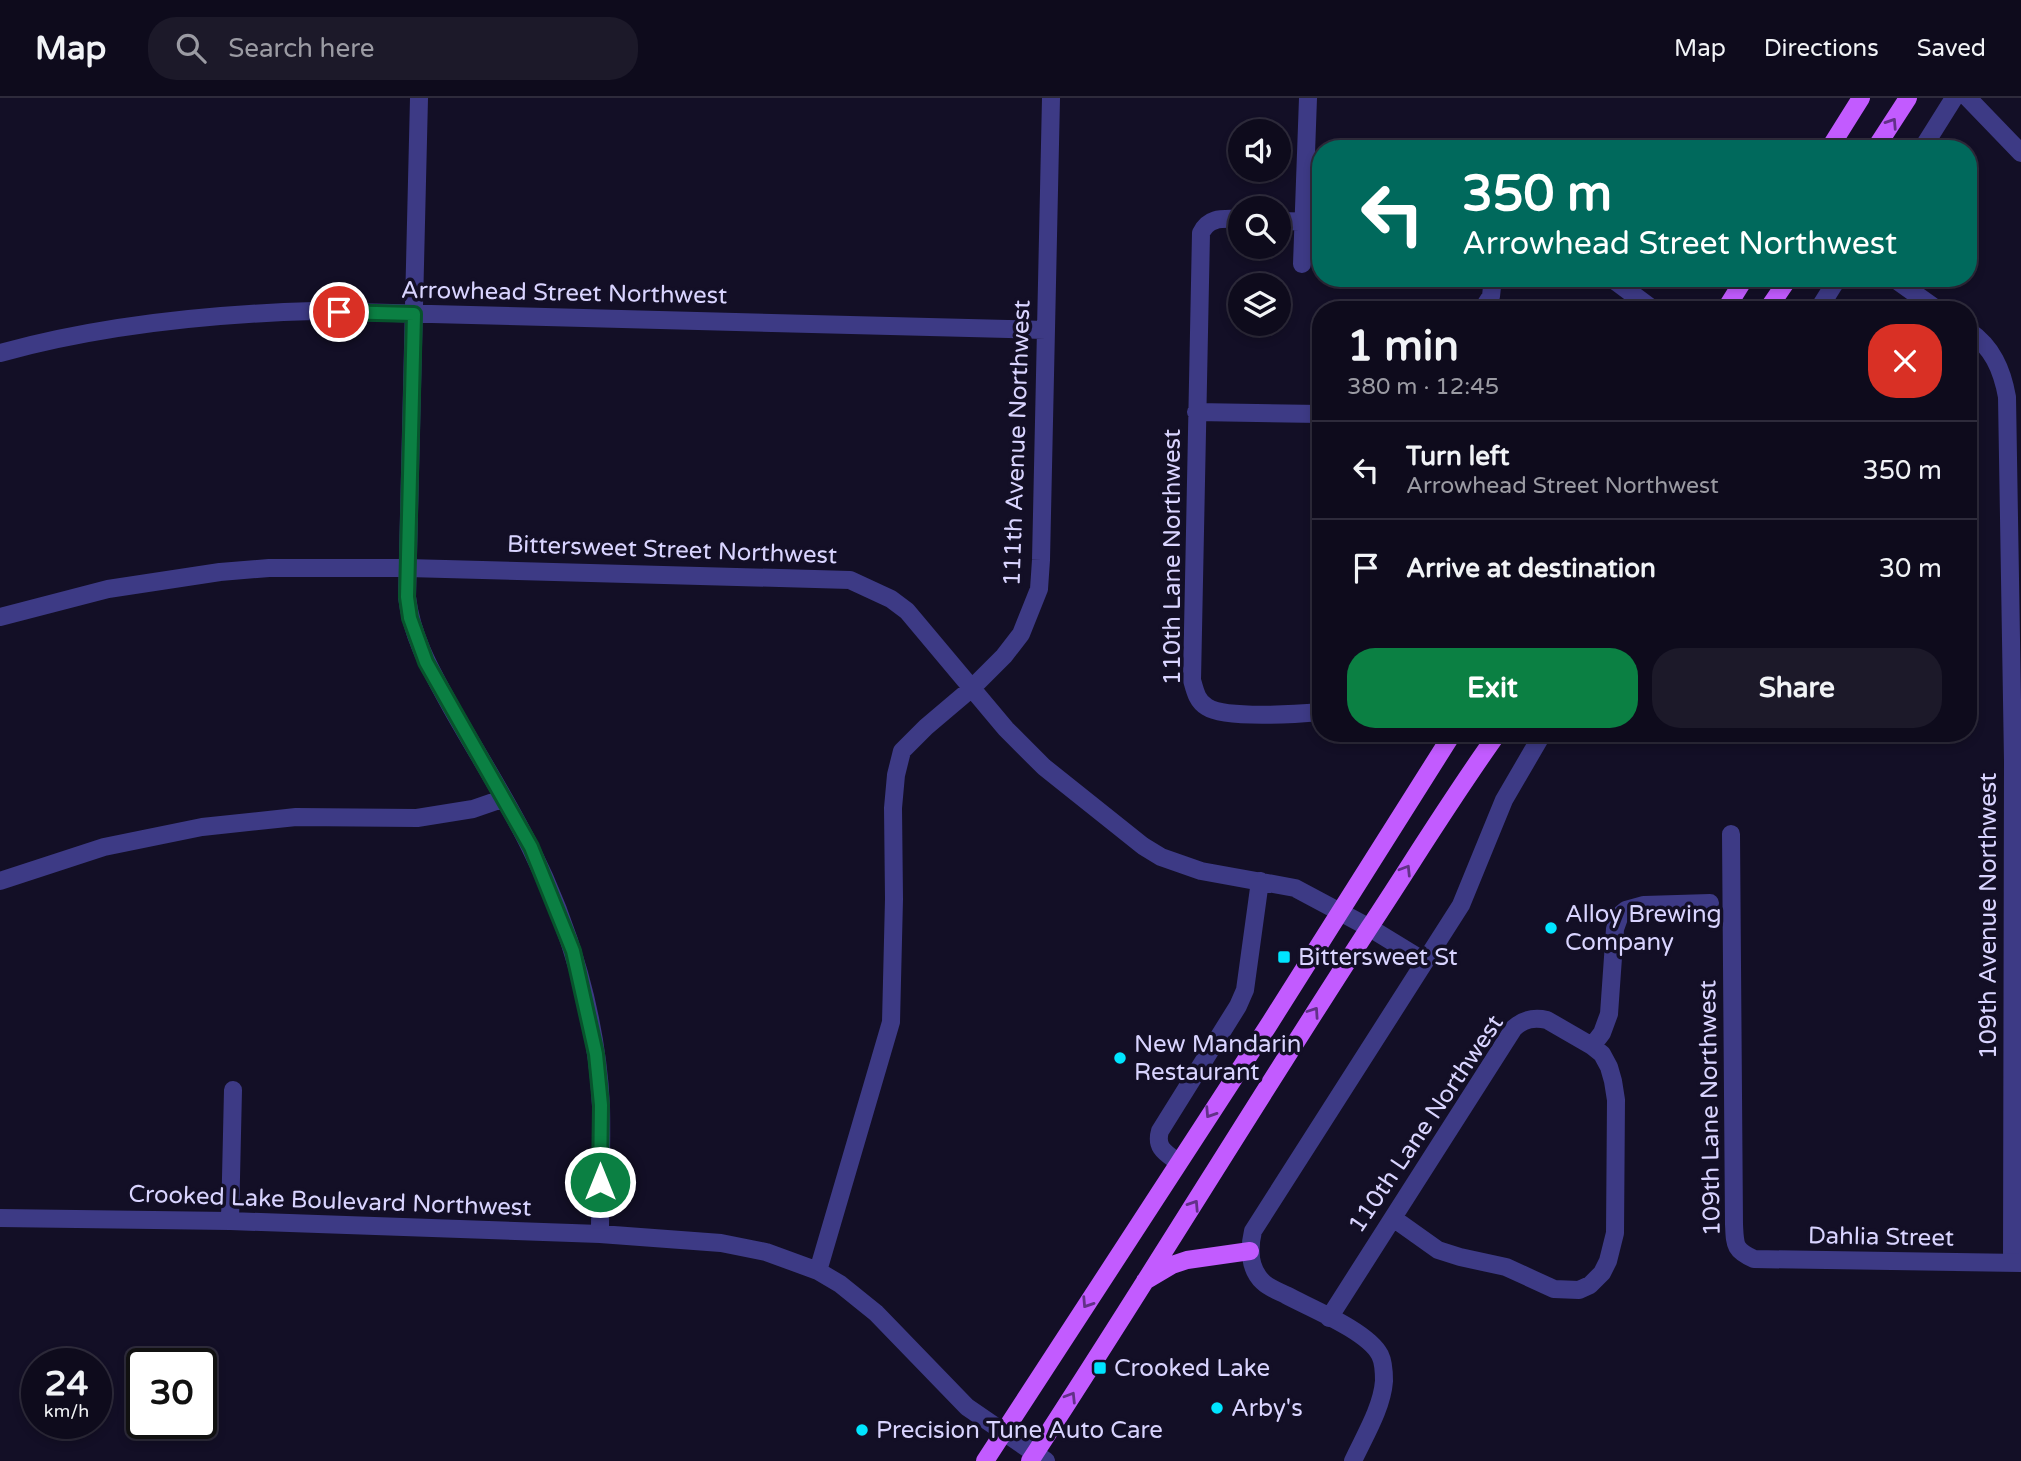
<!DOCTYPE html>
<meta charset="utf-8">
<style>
:root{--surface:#0e0b1c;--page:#1c1929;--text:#f1f3f6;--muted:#9b9ba3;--line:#2e2b3b;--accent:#0b8043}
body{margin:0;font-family:"Varela Round",sans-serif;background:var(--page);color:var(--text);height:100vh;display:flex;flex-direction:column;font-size:26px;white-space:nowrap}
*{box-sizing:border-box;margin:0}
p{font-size:23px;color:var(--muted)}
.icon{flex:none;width:38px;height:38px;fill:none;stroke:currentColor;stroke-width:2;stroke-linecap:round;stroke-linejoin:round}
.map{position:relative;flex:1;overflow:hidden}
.side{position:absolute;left:1312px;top:203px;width:665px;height:441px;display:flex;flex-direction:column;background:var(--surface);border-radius:28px;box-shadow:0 4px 10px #0003,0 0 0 2px var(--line)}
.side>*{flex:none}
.guide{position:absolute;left:1312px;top:42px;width:665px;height:147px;border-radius:28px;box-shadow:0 4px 10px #0003,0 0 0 2px var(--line);background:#00695c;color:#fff;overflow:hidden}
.fabs{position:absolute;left:1228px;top:21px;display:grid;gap:14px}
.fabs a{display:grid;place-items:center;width:63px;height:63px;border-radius:50%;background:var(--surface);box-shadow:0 4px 10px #0003,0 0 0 2px var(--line);font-size:35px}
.speed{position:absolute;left:21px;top:1250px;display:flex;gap:14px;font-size:35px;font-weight:700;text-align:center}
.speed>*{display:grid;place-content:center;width:91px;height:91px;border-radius:50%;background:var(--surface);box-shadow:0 4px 10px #0003,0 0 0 2px var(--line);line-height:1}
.speed small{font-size:18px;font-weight:400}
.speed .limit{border:4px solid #111;border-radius:10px;background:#fff;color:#111}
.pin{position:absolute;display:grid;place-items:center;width:60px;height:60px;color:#fff;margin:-30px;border:4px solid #fff;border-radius:50%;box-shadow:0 2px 7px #0007}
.me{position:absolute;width:77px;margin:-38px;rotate:0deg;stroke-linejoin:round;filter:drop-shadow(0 0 5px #0008)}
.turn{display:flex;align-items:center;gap:24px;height:147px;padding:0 35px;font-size:32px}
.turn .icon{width:91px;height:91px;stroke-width:2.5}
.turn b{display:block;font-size:49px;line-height:60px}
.round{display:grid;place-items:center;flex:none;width:74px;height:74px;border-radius:28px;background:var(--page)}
.head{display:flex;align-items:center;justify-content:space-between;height:119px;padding:0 35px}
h1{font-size:42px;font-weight:800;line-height:52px}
.action{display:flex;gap:14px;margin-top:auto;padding:14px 35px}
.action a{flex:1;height:80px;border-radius:28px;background:var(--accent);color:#fff;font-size:28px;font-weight:800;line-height:80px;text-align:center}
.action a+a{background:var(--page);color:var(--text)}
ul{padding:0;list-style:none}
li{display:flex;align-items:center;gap:21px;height:98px;padding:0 35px;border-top:2px solid var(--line)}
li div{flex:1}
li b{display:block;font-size:26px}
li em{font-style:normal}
header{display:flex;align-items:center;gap:42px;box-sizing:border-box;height:98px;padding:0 35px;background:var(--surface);border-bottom:2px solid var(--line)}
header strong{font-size:33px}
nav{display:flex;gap:38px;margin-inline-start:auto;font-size:24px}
.search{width:490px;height:63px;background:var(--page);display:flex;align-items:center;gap:18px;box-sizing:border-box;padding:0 24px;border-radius:28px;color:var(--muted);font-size:26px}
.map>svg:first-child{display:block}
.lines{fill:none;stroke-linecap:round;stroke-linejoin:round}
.minor{stroke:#3d3a85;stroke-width:18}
.major{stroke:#c25bff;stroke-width:18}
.oneway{stroke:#623188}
.route-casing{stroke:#07532c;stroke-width:18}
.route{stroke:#0b8043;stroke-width:12}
.poi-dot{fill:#00e5ff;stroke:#130f26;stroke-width:2.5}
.labels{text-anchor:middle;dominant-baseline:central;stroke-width:7;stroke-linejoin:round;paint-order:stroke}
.street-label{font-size:24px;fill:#d9d4ff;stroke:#130f26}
.poi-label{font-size:24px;fill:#d9d4ff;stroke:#130f26;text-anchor:start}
</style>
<header>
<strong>Map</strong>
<div class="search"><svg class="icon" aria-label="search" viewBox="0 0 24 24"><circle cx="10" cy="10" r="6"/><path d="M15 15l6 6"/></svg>Search here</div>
<nav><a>Map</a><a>Directions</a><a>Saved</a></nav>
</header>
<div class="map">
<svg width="2021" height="1363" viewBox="0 0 2021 1363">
<rect width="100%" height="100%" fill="#130f26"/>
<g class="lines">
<!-- minor -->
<path class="minor" d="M419,0l-12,499c5,42 25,75 45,112 26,46 55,91 78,138 40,79 67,171 71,259 1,43 -1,85 -1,128
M1968,0l53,55
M1922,51l32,-51
M1241,121c-17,0 -32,-3 -40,14l-9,447c3,11 5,21 15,27 18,12 91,7 114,5
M1279,123l42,1
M1302,166l6,-166
M1611,180l43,32
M1893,180l45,32
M1482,212l9,-14 2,-18
M1818,212l20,-32
M1969,233c23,16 33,38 38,66l6,363 -1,503
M0,255c102,-28 208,-39 314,-42l732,19
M1196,314l125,2
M0,519l108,-28 112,-17 49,-4h139l442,12 41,19 16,12 99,118 38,38 99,79 18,11 40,14 94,17 75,40 54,33
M1731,736l3,390c1,21 0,26 20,35l267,4
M0,783l104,-34 98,-20 94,-10 121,1 56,-9 29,-10
M1592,948l10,-13 7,-19 6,-85 5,-14 6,-5 18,-5 66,-2
M1178,1064c-12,-9 -23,-14 -18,-31l78,-125 7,-16 15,-109
M0,1120l230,3 370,13 121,9 45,9 52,19 22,13 36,29 91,94 79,54
M230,1123l3,-131
M818,1173l73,-249 3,-123 -1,-91 3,-33 6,-24 24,-24 46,-39 32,-32 17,-22 18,-45 2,-29 10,-462
M1329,1220l185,-290c10,-9 20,-11 33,-8l45,26 10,8 7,13 4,14 3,19 -1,133 -7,28 -6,12 -12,12 -11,5 -25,-1 -48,-22 -46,-10 -22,-7 -45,-32
M1353,1363c11,-24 29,-53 31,-80 0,-8 0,-18 -4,-26 -12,-24 -70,-47 -94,-60 -8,-4 -17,-7 -23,-13 -14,-13 -14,-34 -10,-51l208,-326 43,-105 39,-67"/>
<!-- major -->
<path class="major" d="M1829,51l32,-51
M1875,51l33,-51
M1725,212l20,-32
M1767,212l22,-32
M1145,1183l27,-16 15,-5 63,-9
M985,1363l283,-435 185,-293
M1030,1363c115,-176 224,-356 339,-533 43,-65 83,-131 129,-195"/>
</g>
<!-- one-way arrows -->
<defs><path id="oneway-chevron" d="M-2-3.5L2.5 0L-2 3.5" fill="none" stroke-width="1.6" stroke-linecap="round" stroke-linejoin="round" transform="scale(1.75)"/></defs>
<g class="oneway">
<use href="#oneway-chevron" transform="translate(1892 25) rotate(-57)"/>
<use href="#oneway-chevron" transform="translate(1406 772) rotate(-58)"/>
<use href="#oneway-chevron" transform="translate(1314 914) rotate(-56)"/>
<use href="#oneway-chevron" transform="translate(1210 1015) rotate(123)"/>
<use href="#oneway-chevron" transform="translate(1194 1107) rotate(-57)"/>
<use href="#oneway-chevron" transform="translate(1087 1205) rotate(123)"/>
<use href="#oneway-chevron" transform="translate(1071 1299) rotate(-58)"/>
</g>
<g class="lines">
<defs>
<path id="route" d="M339,214l75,2 -7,283 3,21 16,44 105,185 42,104 23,103 5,51 -1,77"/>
</defs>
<!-- route casing -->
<use href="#route" class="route-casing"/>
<!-- route -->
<use href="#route" class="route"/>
</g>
<!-- markers -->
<g class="poi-dot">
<circle cx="1551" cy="830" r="7"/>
<rect x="1277" y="852" width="14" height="14" rx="3.5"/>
<circle cx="1120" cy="960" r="7"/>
<rect x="1093" y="1263" width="14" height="14" rx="3.5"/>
<circle cx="1217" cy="1310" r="7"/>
<circle cx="862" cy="1332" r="7"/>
</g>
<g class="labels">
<!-- street labels -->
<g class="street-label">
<text transform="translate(564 195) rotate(1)">Arrowhead Street Northwest</text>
<text transform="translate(1017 345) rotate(-88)">111th Avenue Northwest</text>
<text transform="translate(672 452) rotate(2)">Bittersweet Street Northwest</text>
<text transform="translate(1172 459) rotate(-90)">110th Lane Northwest</text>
<text transform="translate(1988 818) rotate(-90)">109th Avenue Northwest</text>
<text transform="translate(1710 1010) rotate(-91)">109th Lane Northwest</text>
<text transform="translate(1426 1026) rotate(-56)">110th Lane Northwest</text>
<text transform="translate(330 1103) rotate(2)">Crooked Lake Boulevard Northwest</text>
<text transform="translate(1881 1139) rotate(1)">Dahlia Street</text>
</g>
<!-- poi labels -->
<g class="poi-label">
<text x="1565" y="816">Alloy Brewing<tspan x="1565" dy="28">Company</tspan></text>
<text x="1298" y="859">Bittersweet St</text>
<text x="1134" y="946">New Mandarin<tspan x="1134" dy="28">Restaurant</tspan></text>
<text x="1114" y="1270">Crooked Lake</text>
<text x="1231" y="1310">Arby's</text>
<text x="876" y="1332">Precision Tune Auto Care</text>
</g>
</g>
</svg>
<div class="fabs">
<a><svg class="icon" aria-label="sound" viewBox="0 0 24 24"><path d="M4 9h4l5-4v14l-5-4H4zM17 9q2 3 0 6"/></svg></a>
<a><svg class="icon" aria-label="search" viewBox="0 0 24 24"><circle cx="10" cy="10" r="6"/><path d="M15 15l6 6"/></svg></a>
<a><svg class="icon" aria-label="layers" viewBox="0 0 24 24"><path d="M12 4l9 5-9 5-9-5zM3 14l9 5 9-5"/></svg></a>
</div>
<div class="speed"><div>24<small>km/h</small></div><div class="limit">30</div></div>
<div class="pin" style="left:339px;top:214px;background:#d93025"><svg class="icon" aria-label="arrive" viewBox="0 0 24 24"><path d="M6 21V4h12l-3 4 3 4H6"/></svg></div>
<svg class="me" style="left:600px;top:1084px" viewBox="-20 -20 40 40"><circle r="17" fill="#0b8043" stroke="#fff" stroke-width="3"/><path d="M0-11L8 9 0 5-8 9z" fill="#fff"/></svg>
<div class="guide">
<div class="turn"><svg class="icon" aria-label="left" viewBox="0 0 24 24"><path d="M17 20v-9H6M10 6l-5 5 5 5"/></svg><div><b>350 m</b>Arrowhead Street Northwest</div></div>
</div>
<section class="side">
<div class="head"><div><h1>1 min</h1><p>380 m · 12:45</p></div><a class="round" style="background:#d93025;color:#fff"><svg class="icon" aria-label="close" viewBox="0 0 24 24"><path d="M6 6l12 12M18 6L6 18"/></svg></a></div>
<ul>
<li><svg class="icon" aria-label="left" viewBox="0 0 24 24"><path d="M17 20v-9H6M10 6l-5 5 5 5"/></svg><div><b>Turn left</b><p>Arrowhead Street Northwest</p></div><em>350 m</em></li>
<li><svg class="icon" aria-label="arrive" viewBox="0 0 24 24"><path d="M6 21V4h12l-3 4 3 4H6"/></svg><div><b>Arrive at destination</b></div><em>30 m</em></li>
</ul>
<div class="action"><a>Exit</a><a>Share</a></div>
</section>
</div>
